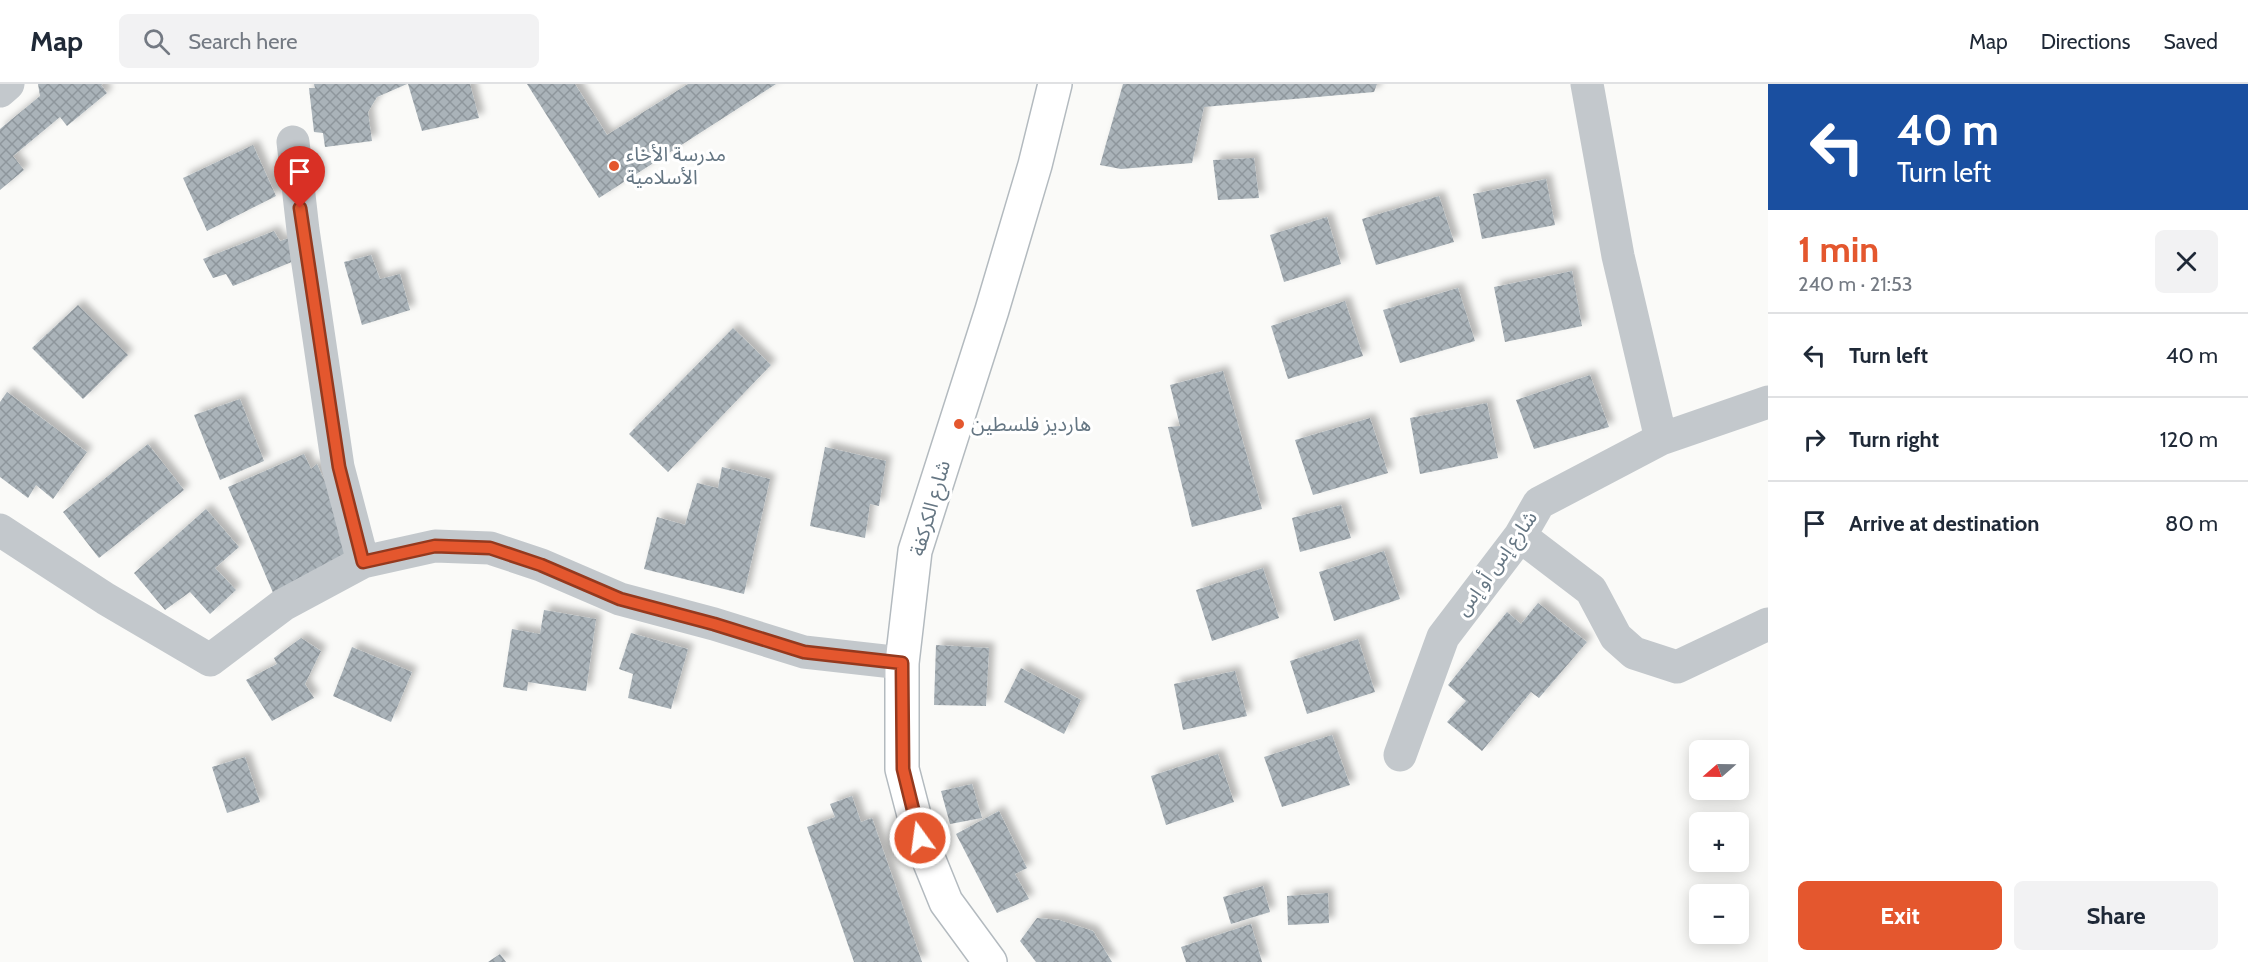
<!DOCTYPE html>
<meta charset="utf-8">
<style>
:root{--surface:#fff;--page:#f2f2f3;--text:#1f2937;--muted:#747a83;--line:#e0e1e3;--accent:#e4572e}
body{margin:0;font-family:Cabin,"Noto Sans Arabic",sans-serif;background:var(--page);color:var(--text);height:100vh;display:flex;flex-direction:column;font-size:22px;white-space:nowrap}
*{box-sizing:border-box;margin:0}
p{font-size:20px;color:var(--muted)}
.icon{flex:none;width:33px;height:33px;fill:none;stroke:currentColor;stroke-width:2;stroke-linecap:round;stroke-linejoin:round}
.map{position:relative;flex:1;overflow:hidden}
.drawer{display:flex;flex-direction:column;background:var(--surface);width:480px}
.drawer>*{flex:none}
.top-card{background:#1a4fa0;color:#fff;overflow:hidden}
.needle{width:39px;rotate:250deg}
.buttons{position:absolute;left:1689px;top:656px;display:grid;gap:12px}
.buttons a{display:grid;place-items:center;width:60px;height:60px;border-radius:9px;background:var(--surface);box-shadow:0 3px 15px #0003;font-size:30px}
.pin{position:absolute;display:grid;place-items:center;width:51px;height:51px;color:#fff;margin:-62px -26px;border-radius:50% 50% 50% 0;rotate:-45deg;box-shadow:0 0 6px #0007}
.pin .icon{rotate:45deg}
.me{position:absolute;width:66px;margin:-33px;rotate:346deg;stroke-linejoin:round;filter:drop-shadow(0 0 4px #0008)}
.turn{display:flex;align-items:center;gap:21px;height:126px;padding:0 30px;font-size:27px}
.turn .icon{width:78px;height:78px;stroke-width:2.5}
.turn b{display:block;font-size:42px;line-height:51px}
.round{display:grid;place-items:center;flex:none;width:63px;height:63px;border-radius:9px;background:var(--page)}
.headline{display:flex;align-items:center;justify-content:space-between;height:102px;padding:0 30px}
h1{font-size:36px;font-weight:800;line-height:45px;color:var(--accent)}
.primary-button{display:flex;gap:12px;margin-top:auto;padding:12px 30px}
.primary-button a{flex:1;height:69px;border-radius:9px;background:var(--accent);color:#fff;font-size:24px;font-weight:800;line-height:69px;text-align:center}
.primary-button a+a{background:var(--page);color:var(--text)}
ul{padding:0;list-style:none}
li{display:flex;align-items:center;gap:18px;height:84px;padding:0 30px;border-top:2px solid var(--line)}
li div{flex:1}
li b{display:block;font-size:22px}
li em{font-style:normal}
header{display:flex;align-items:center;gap:36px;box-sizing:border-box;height:84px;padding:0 30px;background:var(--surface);border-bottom:2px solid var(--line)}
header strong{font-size:28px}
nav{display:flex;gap:33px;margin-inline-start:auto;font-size:21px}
.search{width:420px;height:54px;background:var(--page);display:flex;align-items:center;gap:15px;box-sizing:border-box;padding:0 21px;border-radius:9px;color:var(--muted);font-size:22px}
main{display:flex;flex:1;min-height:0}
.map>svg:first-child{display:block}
.building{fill:url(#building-cross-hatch);filter:url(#shadow)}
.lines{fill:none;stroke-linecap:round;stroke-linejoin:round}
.secondary-casing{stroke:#b3babf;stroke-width:36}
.street{stroke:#c3c8cc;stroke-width:33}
.secondary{stroke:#fff;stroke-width:33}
.route-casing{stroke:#94391e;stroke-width:15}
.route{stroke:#e4572e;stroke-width:10}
.poi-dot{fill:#e4572e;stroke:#fff;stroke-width:2}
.labels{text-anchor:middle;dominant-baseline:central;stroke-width:6;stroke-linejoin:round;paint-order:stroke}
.poi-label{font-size:20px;fill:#657683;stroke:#fff;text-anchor:start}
.street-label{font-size:20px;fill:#657683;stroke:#fff}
</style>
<header>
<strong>Map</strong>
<div class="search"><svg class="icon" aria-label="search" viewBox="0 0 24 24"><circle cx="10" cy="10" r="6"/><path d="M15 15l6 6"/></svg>Search here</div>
<nav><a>Map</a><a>Directions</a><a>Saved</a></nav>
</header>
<main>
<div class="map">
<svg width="1768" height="878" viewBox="0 0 1768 878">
<defs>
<pattern id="building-cross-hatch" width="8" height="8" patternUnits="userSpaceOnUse" patternTransform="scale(1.5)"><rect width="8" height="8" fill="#aab3b9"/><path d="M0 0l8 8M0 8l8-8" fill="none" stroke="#8e969c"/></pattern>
<filter id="shadow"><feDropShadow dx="5.5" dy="-5.5" stdDeviation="3" flood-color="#0004"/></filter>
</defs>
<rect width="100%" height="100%" fill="#fafaf8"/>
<!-- building -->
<path class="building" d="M38,0h65l-2,1 6,8 -40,33 -7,-9 -47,39 11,14 -24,20v-61l40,-33z
M314,0h93l-30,13 -9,15 4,29 -47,6 -2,-14 -9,-1 -5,-44h6z
M408,0h62l9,34 -57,13z
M527,0h48l32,51 81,-51h88l-177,114z
M1123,0h254l-3,8 -170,15 -12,56 -71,6 -21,-4z
M253,61l23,51 -69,35 -24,-53z
M1254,74l5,40 -41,2 -5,-40z
M1546,95l9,46 -73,14 -9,-45z
M1439,112l15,46 -78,23 -14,-46z
M1327,133l14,47 -57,18 -14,-47z
M274,147l6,10 9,-3 10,21 -66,27 -7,-12 -13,4 -10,-19z
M371,171l9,24 20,-5 10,36 -48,15 -18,-63z
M1572,187l10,55 -77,16 -11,-55z
M1458,204l17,53 -75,22 -17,-53z
M1345,217l18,55 -75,23 -17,-53z
M78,221l50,50 -45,44 -51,-51z
M733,244l38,37 -103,107 -39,-38z
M1223,287l39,138 -70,18 -24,-100 12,-1 -10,-41z
M1590,291l19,52 -75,22 -18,-49z
M7,308l80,60 -34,47 -17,-14 -8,13 -28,-21v-75z
M240,315l24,62 -44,19 -26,-65z
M1487,319l11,55 -78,16 -10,-56z
M1370,334l18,55 -75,22 -18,-55z
M148,360l36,46 -85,68 -36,-46z
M825,363l61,14 -7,45 -9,-2 -5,34 -55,-12z
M304,370l7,15 6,-5 42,93 -85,38 -46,-108z
M722,383l48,12 -26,115 -100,-25 13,-52 28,8 12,-42 21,5z
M1341,421l10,33 -51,14 -8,-34z
M206,425l33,38 -24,21 21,22 -26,24 -20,-22 -25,18 -31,-37z
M1384,467l16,48 -66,22 -15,-49z
M1263,484l16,50 -67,23 -16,-51z
M1538,519l49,39 -48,56 -8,-6 -49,59 -35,-29 19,-21 -18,-16 59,-73 14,12z
M544,526l52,9 -10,72 -58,-9 -1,9 -24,-4 9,-58 28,5z
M631,549l57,16 -17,60 -43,-11 5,-24 -14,-5z
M301,554l20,13 -16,33 9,14 -42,23 -26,-41 31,-16 -3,-6z
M1358,555l17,53 -68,22 -17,-53z
M936,561l53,3 -3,58 -52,-1z
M352,563l60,25 -21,50 -58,-26z
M1021,584l60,32 -17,34 -60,-32z
M1235,587l12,45 -64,14 -9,-46z
M1332,651l18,50 -68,22 -18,-50z
M1218,670l16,48 -68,23 -15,-49z
M245,673l15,45 -33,11 -15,-46z
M972,700l10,34 -32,6 -9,-33z
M852,712l9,26 11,-4 50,144h-68l-47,-135 28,-10 -5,-13z
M999,727l28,57 -12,6 14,25 -32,14 -41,-79z
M1263,802l7,26 -39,12 -8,-27z
M1328,809l1,30 -41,2 -1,-29z
M1037,834l22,2 34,11 19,31h-76l-16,-21z
M1251,840l11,38h-76l-5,-15z
M500,870l6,8h-18z"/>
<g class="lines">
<defs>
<path id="secondary" d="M990,878l-44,-60 -26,-64 -18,-69v-106l13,-112 77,-241 43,-145 20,-81"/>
</defs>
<!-- secondary casing -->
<use href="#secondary" class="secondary-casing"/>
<!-- street -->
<path class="street" d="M1587,0l31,172 43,183
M0,7l8,-7
M293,58l10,88 35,237 25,95
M0,446l106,69 104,61 73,-55 80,-43 72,-16 55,2 51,17 79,34 94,25 90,28 98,11
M1520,452l71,54 25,47 18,16 43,14 91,-43
M1400,671l43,-118 77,-101 19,-33 122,-64 107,-37"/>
<!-- secondary -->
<use href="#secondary" class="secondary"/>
</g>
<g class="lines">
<defs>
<path id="route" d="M300,124l39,259 24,95 72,-16 55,2 51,17 79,34 94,25 90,28 98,11 1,106 17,69"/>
</defs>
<!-- route casing -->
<use href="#route" class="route-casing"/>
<!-- route -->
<use href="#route" class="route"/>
</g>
<!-- markers -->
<g class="poi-dot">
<circle cx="614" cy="82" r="6"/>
<circle cx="959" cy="340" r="6"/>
</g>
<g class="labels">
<!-- poi labels -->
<g class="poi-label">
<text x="626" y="70">مدرسة الأخاء<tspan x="626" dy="23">الأسلامية</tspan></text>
<text x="971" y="340">هارديز فلسطين</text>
</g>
<!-- street labels -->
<g class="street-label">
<text transform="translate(930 424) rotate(-74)">شارع الكركفة</text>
<text transform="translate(1496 479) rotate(-54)">شارع إس أو إس</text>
</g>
</g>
</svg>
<div class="buttons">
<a><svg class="needle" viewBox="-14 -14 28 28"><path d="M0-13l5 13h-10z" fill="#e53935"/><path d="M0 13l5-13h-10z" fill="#747a83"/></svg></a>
<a>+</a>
<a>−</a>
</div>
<div class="pin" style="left:300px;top:124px;background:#d93025"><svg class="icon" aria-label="arrive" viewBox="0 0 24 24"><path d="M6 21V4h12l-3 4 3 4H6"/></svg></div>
<svg class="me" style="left:920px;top:754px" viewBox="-20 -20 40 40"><circle r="17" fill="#e4572e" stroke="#fff" stroke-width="3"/><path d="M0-11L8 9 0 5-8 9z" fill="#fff"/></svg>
</div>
<section class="drawer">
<div class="top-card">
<div class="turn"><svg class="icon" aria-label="left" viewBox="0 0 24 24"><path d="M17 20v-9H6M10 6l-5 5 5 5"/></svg><div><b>40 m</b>Turn left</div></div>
</div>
<div class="headline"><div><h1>1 min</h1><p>240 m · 21:53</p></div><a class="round"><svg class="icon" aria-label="close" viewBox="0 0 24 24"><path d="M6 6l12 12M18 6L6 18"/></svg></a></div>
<ul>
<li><svg class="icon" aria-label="left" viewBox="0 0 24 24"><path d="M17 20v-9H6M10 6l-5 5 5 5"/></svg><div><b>Turn left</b></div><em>40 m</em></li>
<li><svg class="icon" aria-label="right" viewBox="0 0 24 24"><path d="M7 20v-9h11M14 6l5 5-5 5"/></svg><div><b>Turn right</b></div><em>120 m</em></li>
<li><svg class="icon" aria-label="arrive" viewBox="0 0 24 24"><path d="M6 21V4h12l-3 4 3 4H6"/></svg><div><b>Arrive at destination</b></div><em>80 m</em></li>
</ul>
<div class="primary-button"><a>Exit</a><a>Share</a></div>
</section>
</main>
